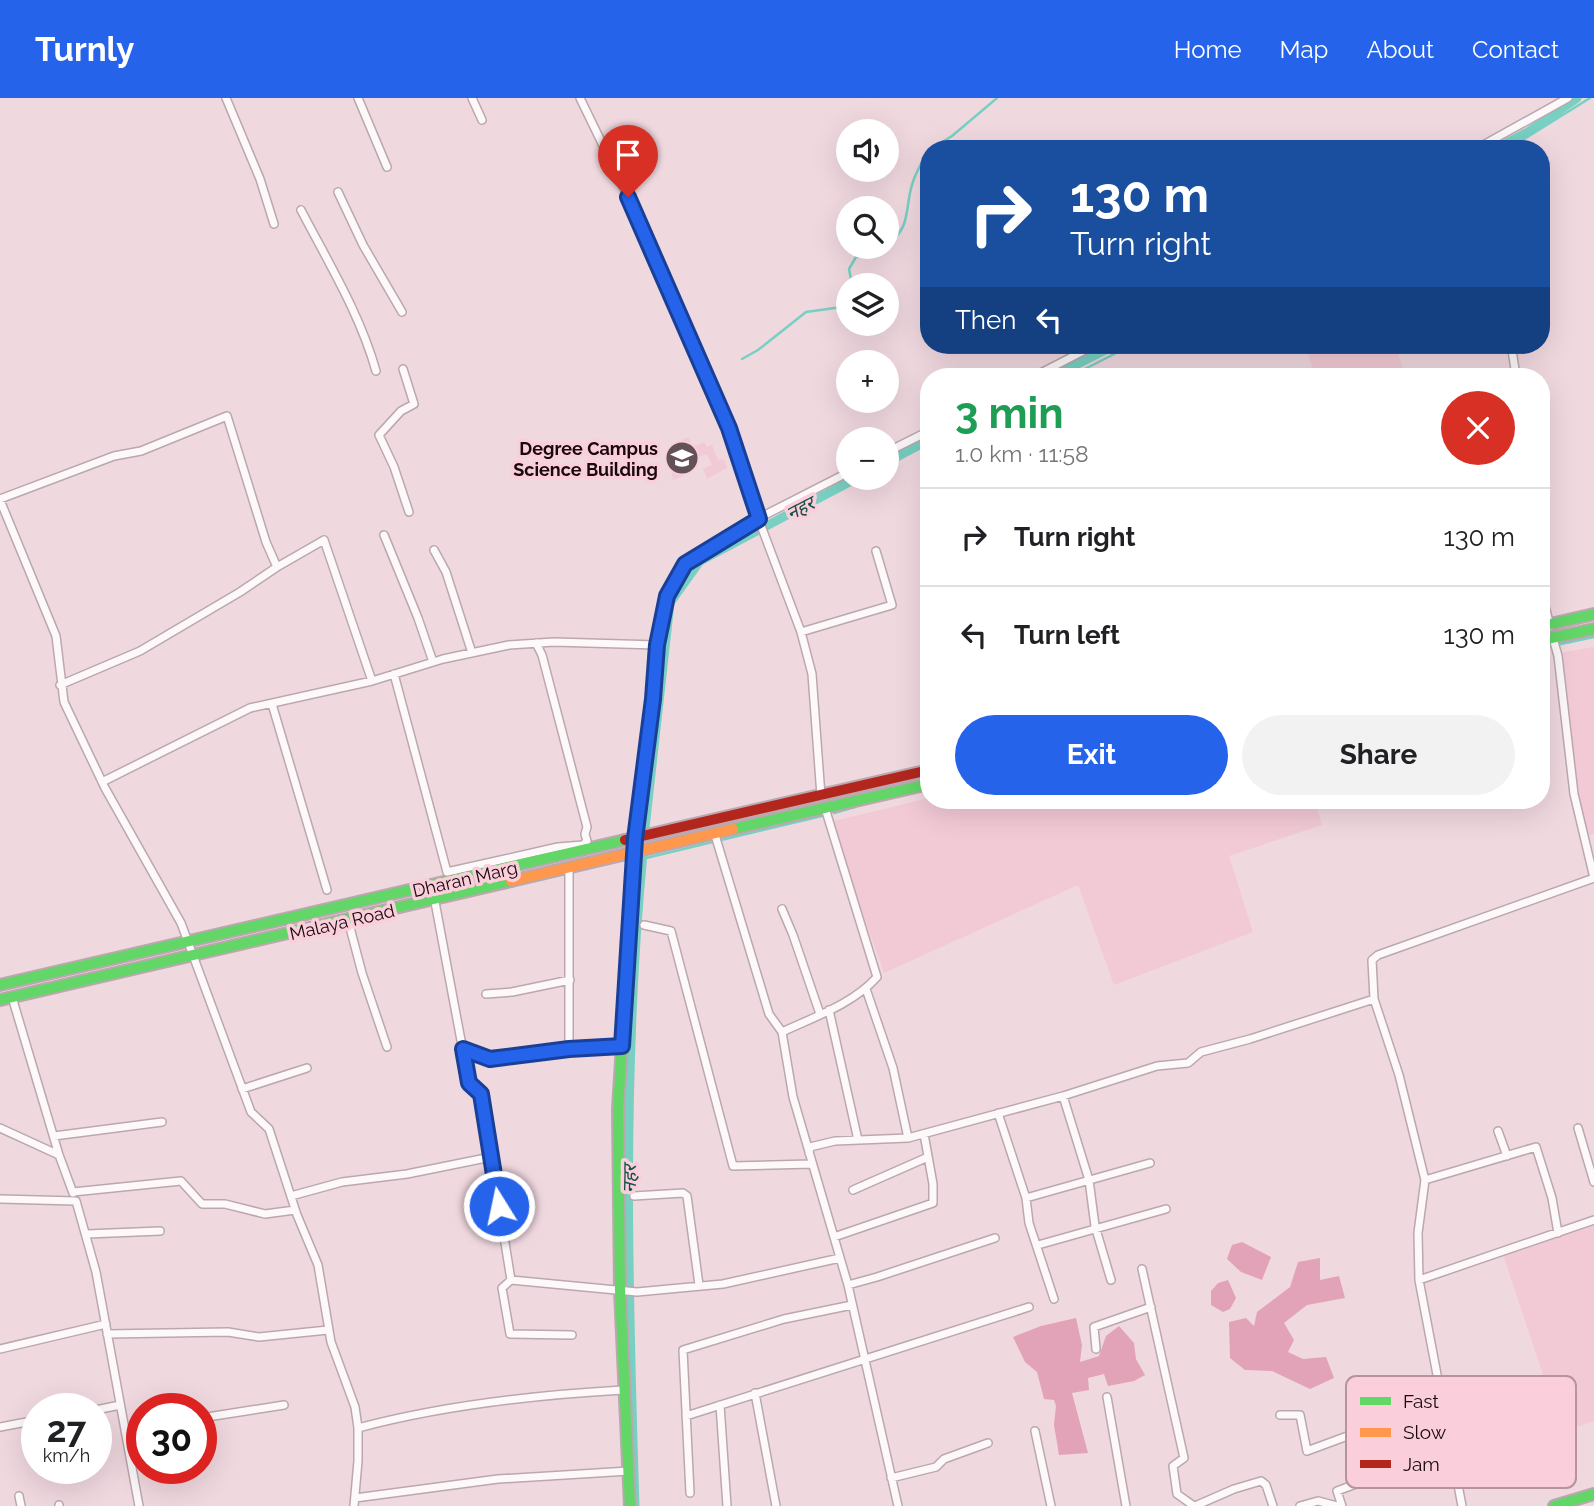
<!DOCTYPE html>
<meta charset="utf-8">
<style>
:root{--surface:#fff;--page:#f2f2f2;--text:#202124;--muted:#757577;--line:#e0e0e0;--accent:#2563eb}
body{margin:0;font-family:Raleway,"Noto Sans Devanagari",sans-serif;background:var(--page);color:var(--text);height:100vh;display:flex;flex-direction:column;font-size:26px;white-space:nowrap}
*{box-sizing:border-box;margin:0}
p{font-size:23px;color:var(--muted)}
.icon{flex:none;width:38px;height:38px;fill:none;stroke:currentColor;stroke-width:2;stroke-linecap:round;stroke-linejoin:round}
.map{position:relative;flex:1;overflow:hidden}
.panel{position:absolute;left:920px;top:270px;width:630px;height:441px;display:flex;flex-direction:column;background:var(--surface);border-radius:28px;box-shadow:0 7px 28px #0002}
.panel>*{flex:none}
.top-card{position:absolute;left:920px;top:42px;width:630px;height:214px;border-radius:28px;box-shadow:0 7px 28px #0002;background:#1a4fa0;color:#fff;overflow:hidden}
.controls{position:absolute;left:836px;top:21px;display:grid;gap:14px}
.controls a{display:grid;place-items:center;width:63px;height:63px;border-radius:50%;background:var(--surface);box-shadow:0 7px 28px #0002;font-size:35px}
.speed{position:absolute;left:21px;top:1295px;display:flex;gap:14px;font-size:35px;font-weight:700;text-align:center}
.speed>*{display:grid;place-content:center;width:91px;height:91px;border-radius:50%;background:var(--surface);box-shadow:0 7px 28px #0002;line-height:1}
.speed small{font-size:18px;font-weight:400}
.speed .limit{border:10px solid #d22;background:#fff;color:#111}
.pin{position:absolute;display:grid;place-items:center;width:60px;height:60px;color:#fff;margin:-72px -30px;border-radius:50% 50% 50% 0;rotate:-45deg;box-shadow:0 0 7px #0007}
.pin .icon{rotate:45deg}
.me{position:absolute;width:77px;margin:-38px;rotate:350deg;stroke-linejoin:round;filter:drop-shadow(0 0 5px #0008)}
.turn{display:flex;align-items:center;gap:24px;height:147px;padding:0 35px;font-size:32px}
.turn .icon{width:91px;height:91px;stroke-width:2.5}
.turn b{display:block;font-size:49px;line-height:60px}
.then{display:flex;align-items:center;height:66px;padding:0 35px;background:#0003;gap:14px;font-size:26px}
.round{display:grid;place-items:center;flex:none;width:74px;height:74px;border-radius:37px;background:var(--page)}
.head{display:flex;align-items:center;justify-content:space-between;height:119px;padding:0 35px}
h1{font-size:42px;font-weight:700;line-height:52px;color:#1e9e55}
.action{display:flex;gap:14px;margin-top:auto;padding:14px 35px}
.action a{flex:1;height:80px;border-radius:42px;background:var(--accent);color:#fff;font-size:28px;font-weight:700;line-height:80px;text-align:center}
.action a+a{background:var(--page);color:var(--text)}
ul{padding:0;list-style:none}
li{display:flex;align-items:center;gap:21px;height:98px;padding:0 35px;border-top:2px solid var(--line)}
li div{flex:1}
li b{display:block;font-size:26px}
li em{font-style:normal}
header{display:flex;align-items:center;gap:42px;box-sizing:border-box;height:98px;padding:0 35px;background:var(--accent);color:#fff}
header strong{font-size:33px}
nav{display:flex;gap:38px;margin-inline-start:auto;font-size:24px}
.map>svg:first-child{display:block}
.built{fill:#f2cad6}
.forest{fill:#e2a3b8}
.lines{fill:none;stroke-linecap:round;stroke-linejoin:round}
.stream{stroke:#78d0c2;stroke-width:2.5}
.canal{stroke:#78d0c2;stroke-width:9}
.street-casing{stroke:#baa8ae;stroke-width:10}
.fast-casing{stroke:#baa8ae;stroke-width:14}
.slow-casing{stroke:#baa8ae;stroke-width:14}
.jam-casing{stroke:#baa8ae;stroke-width:14}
.street{stroke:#fdf9fa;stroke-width:7}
.fast{stroke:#63d668;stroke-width:10}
.slow{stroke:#ff974d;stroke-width:10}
.jam{stroke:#b3261e;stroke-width:10}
.route-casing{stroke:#184099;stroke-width:18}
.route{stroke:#2563eb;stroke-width:12}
.labels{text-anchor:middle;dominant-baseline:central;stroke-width:7;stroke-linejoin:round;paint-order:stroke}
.poi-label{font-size:18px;font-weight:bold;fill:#17090e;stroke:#fbcedb;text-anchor:end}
.street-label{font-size:18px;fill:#17090e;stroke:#fbcedb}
.water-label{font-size:19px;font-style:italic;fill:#175046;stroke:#fbcedb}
.key{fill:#fbcedb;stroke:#b7939e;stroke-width:2}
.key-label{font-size:19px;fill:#17090e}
</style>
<header>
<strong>Turnly</strong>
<nav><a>Home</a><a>Map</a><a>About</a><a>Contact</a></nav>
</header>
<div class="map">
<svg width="1594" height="1408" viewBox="0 0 1594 1408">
<rect width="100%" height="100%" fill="#f0d8df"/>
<!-- built -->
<path class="built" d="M1317,247h78l11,31h-91l-9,-29z
M689,339l3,10 12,-5 3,5 5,-2 6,15 6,-1 3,9 -20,11 -4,-10 9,-4 -5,-11 -10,3 -4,4 -14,2 4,13 -10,4 -6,-26 17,-5 -3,-9z
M1594,549v187l-8,2 -12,-44 -15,-139z
M929,700l386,2 7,25 -93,31 24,76 -139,53 -36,-100 -194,88 -54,-151z
M1594,1127v196l-32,11 -59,-177z"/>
<!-- forest -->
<path class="forest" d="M1242,1144l29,15 -9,23 -21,-8 -14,-13 5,-14z
M1320,1160v22l19,-4 6,22 -38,7 -23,18 10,17 -6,12 15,7 23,-2 8,21 -24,11 -38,-18 -27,-1 -15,-12 -1,-36 17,-4 8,8 3,-14 33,-25 8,-25z
M1228,1182l8,18 -6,11 -7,3 -12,-7v-14l7,-8z
M1076,1220l6,27 -2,17 19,-6 7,-20 13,-10 15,17 2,16 9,16 -11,6 -26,5 -4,-12 -16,4 1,12 -17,3 16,60 -29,2 -5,-30 2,-19 -2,-6 -10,-1 -7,-27 -12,-10 -12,-25 28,-11z"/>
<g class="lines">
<!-- stream -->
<path class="stream" d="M931,51l21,-13 45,-38
M1508,51l82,-51
M887,146c24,-14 18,-37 25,-59 3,-12 11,-25 17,-35
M852,187l-3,-16 7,-12 26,-10
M742,261l16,-9 48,-38 43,-6
M1071,278l61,-31
M1561,546l33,-7
M1542,551l7,-2
M834,715l21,-6
M642,761l184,-44"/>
<!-- canal -->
<path class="canal" d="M1495,51l33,-17 49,-34
M1054,278l61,-31
M887,364l42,-22
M644,739l26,-234 30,-42 157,-83
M635,1408c-7,-218 -13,-436 8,-653"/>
<defs>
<path id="street" d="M226,0l34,81 14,45
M358,0l29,69
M472,0l10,22
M580,0l48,99 101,230 31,96 41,109 11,42 9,122
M1476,51l92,-51
M338,94l25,53 39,67
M301,112c27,52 59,104 75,161
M1512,252l4,26
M403,271l11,35 -13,7 -22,24 15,32 15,45
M1035,278l60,-31
M887,354l42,-21
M0,401l114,-43 27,-5 86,-35 39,126 11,25 -37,25 -100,59 -80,34
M0,402l56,136 8,66 41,86 76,135 70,189 18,17 28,86 21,50 13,77 24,65 3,21v33l-4,45
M759,420l90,-46
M384,437l34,83 15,44
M434,452l12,22 26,81
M277,469l47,-27 48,141
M1542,496l8,32
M801,534l91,-27 -16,-54
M1553,540l5,18 16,138 20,84
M394,576l53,198 111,-25 25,-2 4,-4 -2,-7 2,-7 -45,-172 -6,-12
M272,606l55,186
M102,684l148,-74 122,-27 71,-22 66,-14 45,-3 103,3
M825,710l52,169c-24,27 -63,40 -95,55l11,65 55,188 50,221
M715,737l54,179 13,18
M635,741l18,-140 4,-54 10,-49 18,-32 74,-45
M569,771v180
M432,788l37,197 12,11 30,186 126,12 86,-8 117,-26
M782,811l11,26 27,79
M348,822l14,53 25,74
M644,827l27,6 62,235 79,-2
M866,891l27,79 15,70
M486,896l26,-2 58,-12
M12,899l47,158 14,38
M1374,901l25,76 26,105 -7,53 1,47 43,226
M829,912l29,130
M463,951l27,10 79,-10 53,-3
M242,991l65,-21
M1063,998l26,84 6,46 16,54
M998,1015l28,85 3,25 25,76
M0,1030l59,27
M1578,1030l16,54
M1498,1033l9,25
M54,1038l108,-14
M809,1055l1,-6 25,-6 73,-3 155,-42 94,-30 31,-3 13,-11 49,-13 124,-40 -2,-39 6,-5 216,-77
M1425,1082l111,-33 16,51 6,35
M853,1092l75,-33
M73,1094l108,-11 21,23h23l40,10 30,-4
M291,1098l51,-14 65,-8 84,-17
M634,1098l49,-3 4,3 12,89
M1026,1100l124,-35
M0,1101l76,2 20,71 43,234
M87,1136l73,-3
M834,1139l99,-34v-19l-9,-50
M1038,1147l128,-36
M1142,1171l42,189 -11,8 4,28 17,12
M511,1182l-9,8 8,46 62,1
M1419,1182l175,-60
M848,1187l29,-8 118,-39
M107,1236l121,-2 31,5 69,-7
M0,1251l106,-25
M1096,1251l-2,-22 57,-20
M755,1295l21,113
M1107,1299l19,109
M720,1307l7,101
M96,1312l24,-5
M1280,1317h20l7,36 135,-50
M686,1318l343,-109
M201,1320l83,-13
M0,1329l37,-7
M358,1330c86,-23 176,-33 265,-38
M125,1333l17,-3
M1035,1333l16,75
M891,1380l45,-11 8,-8 44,-16
M690,1395l-7,-143 101,-31 68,-14
M19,1398l2,10
M355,1400l143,-19 131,-8
M59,1407v1
M1195,1408l39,-17 27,-8 5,4 7,21
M1300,1408l18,-5 19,5
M1342,1408l-5,-15 35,-13"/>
<path id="fast" d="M1542,528l52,-12
M1542,542l52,-11
M733,731l196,-45
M0,887l625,-145
M0,902l511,-119
M630,1408l-10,-215 -2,-182 17,-270
M1554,1408l40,-12"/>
<path id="slow" d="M511,783l222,-52"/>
<path id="jam" d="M625,742l304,-70"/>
</defs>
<!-- street casing -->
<use href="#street" class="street-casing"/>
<!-- fast casing -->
<use href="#fast" class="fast-casing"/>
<!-- slow casing -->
<use href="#slow" class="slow-casing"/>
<!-- jam casing -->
<use href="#jam" class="jam-casing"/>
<!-- street -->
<use href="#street" class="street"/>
<!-- fast -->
<use href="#fast" class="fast"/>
<!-- slow -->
<use href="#slow" class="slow"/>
<!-- jam -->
<use href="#jam" class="jam"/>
</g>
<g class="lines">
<defs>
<path id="route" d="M499,1108l-18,-112 -12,-11 -6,-34 27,10 79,-10 53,-3 13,-207 18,-140 4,-54 10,-49 18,-32 74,-45 -30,-91 -101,-231"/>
</defs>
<!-- route casing -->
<use href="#route" class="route-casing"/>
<!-- route -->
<use href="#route" class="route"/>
</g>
<!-- icons -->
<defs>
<symbol id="university-disc" viewBox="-11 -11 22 22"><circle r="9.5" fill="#635157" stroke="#fbcedb"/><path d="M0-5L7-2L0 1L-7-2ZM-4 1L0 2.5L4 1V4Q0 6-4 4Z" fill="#fff"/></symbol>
</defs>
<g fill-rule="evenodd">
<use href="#university-disc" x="663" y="341" width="38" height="38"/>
</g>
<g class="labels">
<!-- poi labels -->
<g class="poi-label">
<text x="658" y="350">Degree Campus<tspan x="658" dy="21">Science Building</tspan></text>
</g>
<!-- street labels -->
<g class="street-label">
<text transform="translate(465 781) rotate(-13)">Dharan Marg</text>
<text transform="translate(342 824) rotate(-13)">Malaya Road</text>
</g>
<!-- water labels -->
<g class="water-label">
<text transform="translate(800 410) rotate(-28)">नहर</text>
<text transform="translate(629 1081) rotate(-89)">नहर</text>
</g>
</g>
<!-- legend -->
<rect x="1346" y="1278" width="230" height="112" rx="10" class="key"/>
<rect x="1360" y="1299" width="31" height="8" fill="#63d668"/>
<rect x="1360" y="1330" width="31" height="9" fill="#ff974d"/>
<rect x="1360" y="1362" width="31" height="8" fill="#b3261e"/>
<g class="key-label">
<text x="1403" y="1310">Fast</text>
<text x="1403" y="1341">Slow</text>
<text x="1403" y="1373">Jam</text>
</g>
</svg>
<div class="controls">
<a><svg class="icon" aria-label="sound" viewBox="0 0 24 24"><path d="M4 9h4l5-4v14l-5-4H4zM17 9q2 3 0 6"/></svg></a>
<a><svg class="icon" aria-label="search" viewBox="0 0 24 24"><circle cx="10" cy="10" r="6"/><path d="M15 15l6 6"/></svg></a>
<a><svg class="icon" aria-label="layers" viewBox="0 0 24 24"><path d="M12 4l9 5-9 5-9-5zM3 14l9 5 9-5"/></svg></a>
<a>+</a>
<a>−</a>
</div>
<div class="speed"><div>27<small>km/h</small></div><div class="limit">30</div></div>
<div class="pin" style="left:628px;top:99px;background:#d93025"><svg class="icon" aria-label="arrive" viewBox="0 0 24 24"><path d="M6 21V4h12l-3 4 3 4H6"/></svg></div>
<svg class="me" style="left:499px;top:1108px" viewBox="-20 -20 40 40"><circle r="17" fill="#2563eb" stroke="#fff" stroke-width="3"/><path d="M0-11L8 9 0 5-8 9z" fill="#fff"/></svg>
<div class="top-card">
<div class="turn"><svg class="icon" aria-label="right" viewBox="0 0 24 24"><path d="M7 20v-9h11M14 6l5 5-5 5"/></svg><div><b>130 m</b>Turn right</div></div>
<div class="then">Then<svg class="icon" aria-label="left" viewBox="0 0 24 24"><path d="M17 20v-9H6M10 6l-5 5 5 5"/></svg></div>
</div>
<section class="panel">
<div class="head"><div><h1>3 min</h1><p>1.0 km · 11:58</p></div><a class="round" style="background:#d93025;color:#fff"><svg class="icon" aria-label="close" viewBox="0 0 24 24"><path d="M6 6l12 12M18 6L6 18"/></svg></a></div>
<ul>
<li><svg class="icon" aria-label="right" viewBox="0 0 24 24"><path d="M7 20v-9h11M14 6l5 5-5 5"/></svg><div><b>Turn right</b></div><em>130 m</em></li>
<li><svg class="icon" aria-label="left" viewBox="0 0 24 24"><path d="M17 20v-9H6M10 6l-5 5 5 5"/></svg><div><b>Turn left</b></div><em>130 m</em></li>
</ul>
<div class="action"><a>Exit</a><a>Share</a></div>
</section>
</div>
